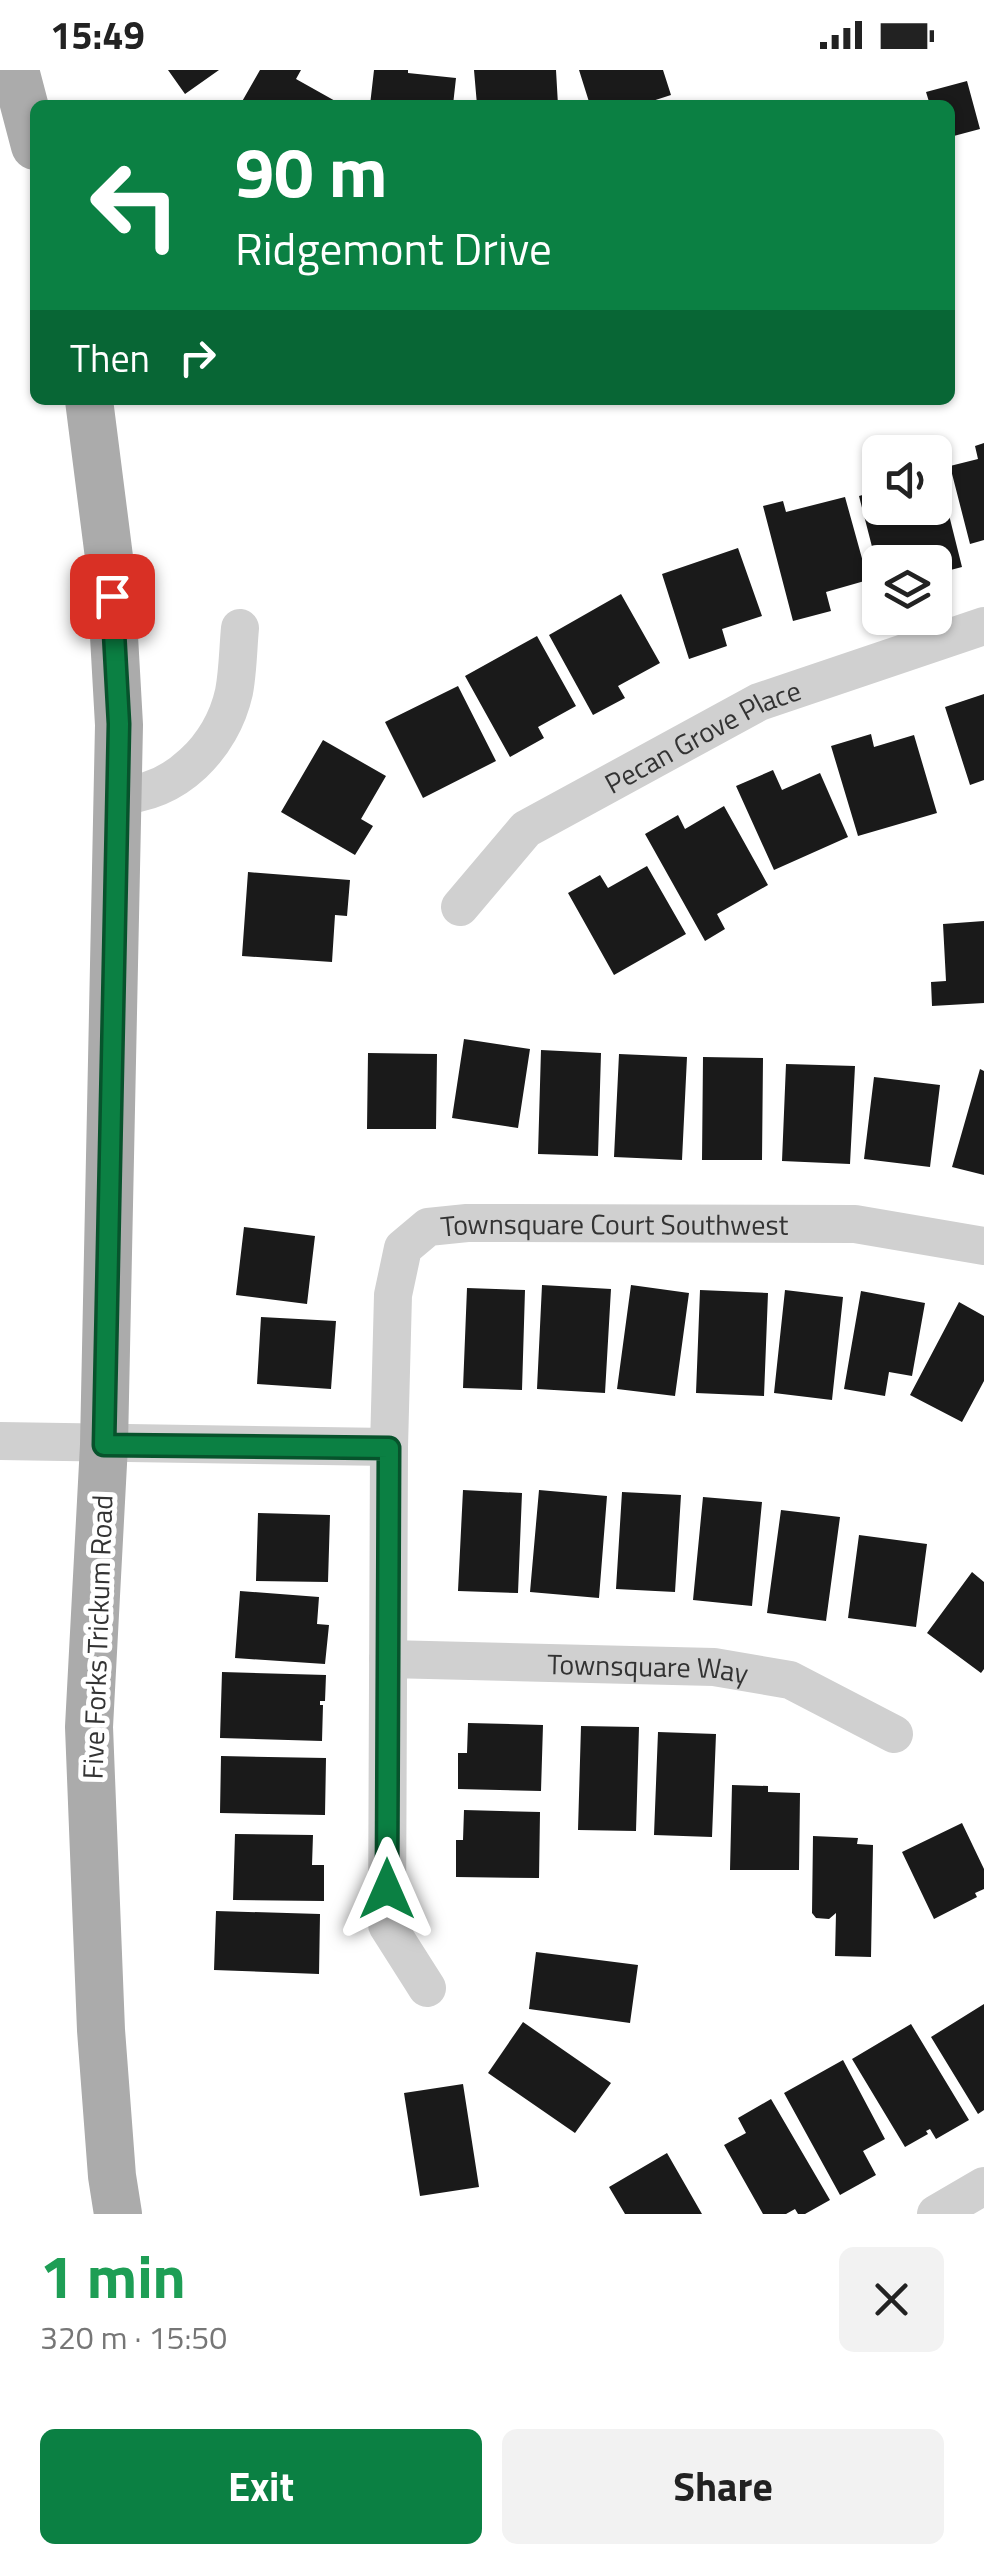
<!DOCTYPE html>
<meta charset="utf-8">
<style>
:root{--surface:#fff;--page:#f2f2f2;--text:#222;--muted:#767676;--accent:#0b8043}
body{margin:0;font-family:"Titillium Web",sans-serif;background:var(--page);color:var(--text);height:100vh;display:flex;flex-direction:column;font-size:38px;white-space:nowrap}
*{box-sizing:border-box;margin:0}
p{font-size:32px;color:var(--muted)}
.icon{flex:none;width:55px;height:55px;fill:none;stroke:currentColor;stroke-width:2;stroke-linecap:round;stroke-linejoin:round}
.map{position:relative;height:2144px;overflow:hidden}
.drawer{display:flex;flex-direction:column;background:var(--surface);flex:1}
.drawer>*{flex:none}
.banner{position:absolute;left:30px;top:30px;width:925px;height:305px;border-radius:15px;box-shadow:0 2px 8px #0004;background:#0b8043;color:#fff;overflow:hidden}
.buttons{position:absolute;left:862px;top:365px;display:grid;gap:20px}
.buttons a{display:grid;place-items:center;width:90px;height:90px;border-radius:15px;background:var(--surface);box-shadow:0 2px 8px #0004;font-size:50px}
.pin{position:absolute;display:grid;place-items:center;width:85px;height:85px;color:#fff;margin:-42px;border-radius:20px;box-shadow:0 5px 15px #0006}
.me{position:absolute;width:110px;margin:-55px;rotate:0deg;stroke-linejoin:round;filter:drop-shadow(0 0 8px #0008)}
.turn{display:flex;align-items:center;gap:35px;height:210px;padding:0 40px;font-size:45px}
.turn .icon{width:130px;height:130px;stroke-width:2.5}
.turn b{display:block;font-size:70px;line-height:85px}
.then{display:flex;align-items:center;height:95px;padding:0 40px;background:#0003;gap:20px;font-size:38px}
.round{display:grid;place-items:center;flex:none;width:105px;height:105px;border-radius:15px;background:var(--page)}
.head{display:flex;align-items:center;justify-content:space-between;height:170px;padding:0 40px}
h1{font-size:60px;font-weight:700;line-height:75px;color:#1e9e55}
.cta{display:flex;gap:20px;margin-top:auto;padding:20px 40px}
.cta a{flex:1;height:115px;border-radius:15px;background:var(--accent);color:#fff;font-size:40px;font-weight:700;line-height:115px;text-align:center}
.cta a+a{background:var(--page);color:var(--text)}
.status{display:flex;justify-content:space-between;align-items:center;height:70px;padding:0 50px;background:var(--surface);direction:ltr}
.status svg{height:28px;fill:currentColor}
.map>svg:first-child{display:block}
.building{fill:#1a1a1a}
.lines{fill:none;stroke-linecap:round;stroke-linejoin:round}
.minor{stroke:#d0d0d0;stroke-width:38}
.major{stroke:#ababab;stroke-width:48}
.route-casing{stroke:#07532c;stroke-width:25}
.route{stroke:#0b8043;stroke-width:18}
.labels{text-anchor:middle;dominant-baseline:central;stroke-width:10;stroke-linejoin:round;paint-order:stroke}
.street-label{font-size:28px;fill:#333;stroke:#fff}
</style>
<div class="status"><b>15:49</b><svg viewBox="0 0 49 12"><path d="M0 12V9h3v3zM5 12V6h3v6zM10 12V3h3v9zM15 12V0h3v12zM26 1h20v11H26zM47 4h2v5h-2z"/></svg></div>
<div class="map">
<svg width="984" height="2144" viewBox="0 0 984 2144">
<rect width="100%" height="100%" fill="#fff"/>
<!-- building -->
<path class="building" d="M168,0h51l-34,24z
M260,0h41l-5,9 41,23 -2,3h-95z
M374,0h34v3l48,5 -3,27h-83z
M474,0h82l2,35h-81z
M579,0h84l8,25 -31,10h-50z
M967,11l13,48 -30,8v-32h-20l-4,-13z
M984,373v97l-14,4 -20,-78 28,-7 -3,-13z
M939,405l23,92 -27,7v-12h-55l-1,12 -20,-78 21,-6v18h55v-32z
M845,427l23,83 -42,12 5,19 -38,10 -30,-115 20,-5 3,11z
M738,478l24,68 -40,13 5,17 -38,13 -27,-85z
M621,524l39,69 -42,23 7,12 -32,17 -44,-80z
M537,566l39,70 -38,21 6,11 -34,19 -45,-81z
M458,616l38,75 -73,37 -38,-76z
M984,624v86l-14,5 -25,-78z
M871,664l3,13 40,-12 23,78 -79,23 -27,-90z
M323,670l63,36 -25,43 12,7 -18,29 -74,-43z
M773,700l9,20 38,-17 28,64 -74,33 -38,-84z
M724,736l44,79 -51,29 8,15 -20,12 -60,-107 33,-19 7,14z
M647,796l39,68 -72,41 -46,-82 32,-18 8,13z
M248,802l102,8 -3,36 -12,-1 -3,47 -90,-6z
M984,851v82l-52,3 -1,-24 15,-1 -3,-57z
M464,969l66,10 -12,79 -66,-10z
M541,980l60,3 -3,103 -60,-2z
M368,983l69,1 -1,75h-69z
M619,984l68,3 -5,103 -68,-3z
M703,987l60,1 -1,102h-60z
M786,994l69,2 -5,98 -68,-3z
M980,999l4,2v104l-32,-8z
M874,1007l66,8 -10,82 -66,-8z
M244,1157l71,9 -8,68 -71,-9z
M542,1215l69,4 -6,104 -68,-4z
M631,1215l58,8 -14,103 -58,-7z
M467,1218l58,2 -3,100 -59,-2z
M700,1220l68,3 -4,103 -68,-3z
M785,1220l58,7 -11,103 -58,-7z
M861,1221l64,12 -13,73 -23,-4 -4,24 -41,-7z
M959,1232l25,14v65l-22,41 -52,-27z
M261,1247l75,4 -5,68 -74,-5z
M463,1420l59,3 -4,100 -60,-2z
M539,1420l68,6 -8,102 -69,-6z
M622,1422l59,3 -6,97 -59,-3z
M703,1427l59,5 -10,104 -59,-6z
M781,1440l59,7 -14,104 -59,-8z
M258,1443l72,2 -2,67 -72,-1z
M859,1465l68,9 -11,83 -68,-9z
M972,1502l12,10v87l-3,4 -54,-40z
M240,1521l79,6 -2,27 12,1 -4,39 -90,-6z
M222,1602l104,3 -1,26h-5v4h3l-1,36 -102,-3z
M468,1653l75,2 -2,66 -83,-2v-36h9z
M581,1656l58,1 -3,104 -58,-1z
M658,1662l58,2 -4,103 -58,-2z
M221,1686l105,2 -1,57 -105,-2z
M732,1715l36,1v6l32,1 -1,77h-69z
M464,1740l76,2 -1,66 -83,-1v-37h7z
M962,1753l22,46v20l-9,4 2,4 -43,22 -32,-67z
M235,1764l78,1 -1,30h12v36l-91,-1z
M813,1766l45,2 -1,6 16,1 -2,112 -36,-1 1,-43 -7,6 -13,-1 -4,-5z
M216,1841l104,3 -1,60 -105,-4z
M536,1882l102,13 -8,58 -101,-14z
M984,1934v106l-6,4 -47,-77z
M523,1952l88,61 -36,50 -87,-60z
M911,1954l58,96 -33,19 -6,-10 -4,2 2,3 -23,13 -53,-88z
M843,1990l42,79 -22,12 13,24 -36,20 -56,-102z
M463,2014l16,103 -59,9 -16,-103z
M771,2029l59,101 -25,14h-7l-3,-5 -9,5h-23l-39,-69 22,-12 -8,-15z
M667,2083l35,61h-77l-16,-27z"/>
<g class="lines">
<!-- minor -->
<g class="minor">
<path d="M118,725c57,0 104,-49 116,-103 4,-21 4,-43 6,-64"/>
<path id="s1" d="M460,837l66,-78 233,-127 225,-76"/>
<path d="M0,1371l389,6"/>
<path id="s2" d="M388,1589l326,8 76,13 104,54"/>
<path id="s3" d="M427,1918l-40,-63 2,-478 4,-152 10,-47 25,-21 39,-4 388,1 129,22"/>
<path d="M936,2144l48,-28"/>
</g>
<!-- major -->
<path class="major" d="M15,0l20,76
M89,330l21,165 9,160 -15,720 -15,282 12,303 11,146 6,38"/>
</g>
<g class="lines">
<defs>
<path id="route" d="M112,526l7,128 -15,721 285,3 -2,441"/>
</defs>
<!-- route casing -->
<use href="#route" class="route-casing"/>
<!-- route -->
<use href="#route" class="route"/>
</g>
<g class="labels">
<!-- street labels -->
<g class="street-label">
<text stroke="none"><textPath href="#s1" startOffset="302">Pecan Grove Place</textPath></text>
<text stroke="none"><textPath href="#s3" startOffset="972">Townsquare Court Southwest</textPath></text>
<text transform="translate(97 1567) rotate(-88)">Five Forks Trickum Road</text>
<text stroke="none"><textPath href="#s2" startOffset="260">Townsquare Way</textPath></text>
</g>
</g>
</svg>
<div class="buttons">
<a><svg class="icon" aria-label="sound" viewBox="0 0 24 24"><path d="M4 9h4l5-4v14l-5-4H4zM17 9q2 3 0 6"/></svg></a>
<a><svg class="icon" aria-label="layers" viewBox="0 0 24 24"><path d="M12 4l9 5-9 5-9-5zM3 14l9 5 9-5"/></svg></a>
</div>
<div class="pin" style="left:112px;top:526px;background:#d93025"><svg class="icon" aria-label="arrive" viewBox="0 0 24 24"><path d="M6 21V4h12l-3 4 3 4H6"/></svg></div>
<svg class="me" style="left:387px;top:1819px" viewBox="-20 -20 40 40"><path d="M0-17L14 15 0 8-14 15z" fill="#0b8043" stroke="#fff" stroke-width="4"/></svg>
<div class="banner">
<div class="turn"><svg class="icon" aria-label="left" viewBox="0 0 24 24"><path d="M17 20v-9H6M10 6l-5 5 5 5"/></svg><div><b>90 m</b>Ridgemont Drive</div></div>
<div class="then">Then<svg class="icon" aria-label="right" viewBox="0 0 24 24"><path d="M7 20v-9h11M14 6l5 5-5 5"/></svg></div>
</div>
</div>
<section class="drawer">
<div class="head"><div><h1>1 min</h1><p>320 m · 15:50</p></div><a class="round"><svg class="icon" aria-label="close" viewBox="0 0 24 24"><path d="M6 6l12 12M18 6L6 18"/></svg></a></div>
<div class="cta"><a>Exit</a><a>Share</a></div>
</section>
